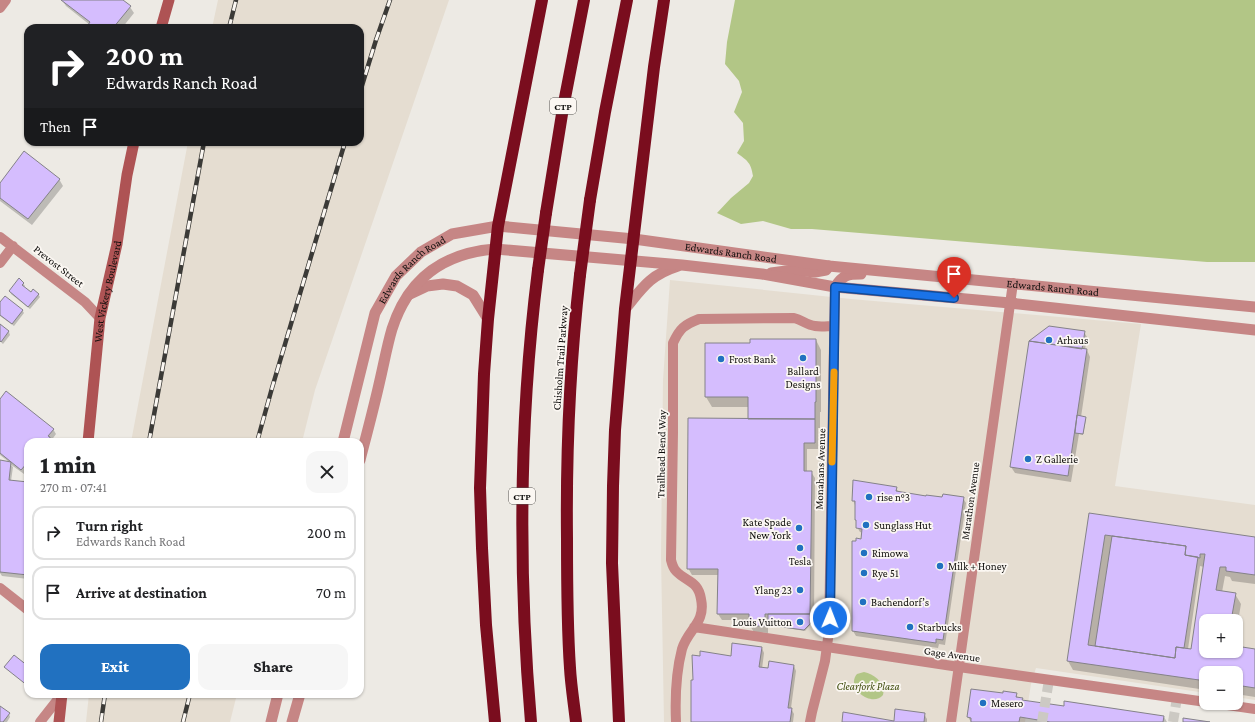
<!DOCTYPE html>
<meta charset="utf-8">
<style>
:root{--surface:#fff;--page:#f6f6f6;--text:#202124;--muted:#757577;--line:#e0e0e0;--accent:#2171c0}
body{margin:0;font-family:"Crimson Pro",serif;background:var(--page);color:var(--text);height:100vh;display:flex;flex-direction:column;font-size:15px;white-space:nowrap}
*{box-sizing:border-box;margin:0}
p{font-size:13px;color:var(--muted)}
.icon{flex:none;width:22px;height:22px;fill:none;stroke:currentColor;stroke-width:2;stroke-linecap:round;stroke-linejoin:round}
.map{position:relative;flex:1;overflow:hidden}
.drawer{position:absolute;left:24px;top:438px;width:340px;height:260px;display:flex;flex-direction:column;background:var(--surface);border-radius:12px;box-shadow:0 1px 3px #0004}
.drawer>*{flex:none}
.hud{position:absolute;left:24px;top:24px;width:340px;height:122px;border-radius:12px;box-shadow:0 1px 3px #0004;background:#202124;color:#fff;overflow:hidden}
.tools{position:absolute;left:1199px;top:614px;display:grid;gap:8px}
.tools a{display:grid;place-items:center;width:44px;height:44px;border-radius:8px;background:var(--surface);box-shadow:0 1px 3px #0004;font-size:20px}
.pin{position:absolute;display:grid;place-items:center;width:34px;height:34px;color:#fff;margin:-41px -17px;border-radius:50% 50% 50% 0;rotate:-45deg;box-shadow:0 0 4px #0007}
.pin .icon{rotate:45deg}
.me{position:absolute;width:44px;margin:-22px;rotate:1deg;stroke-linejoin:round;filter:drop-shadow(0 0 3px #0008)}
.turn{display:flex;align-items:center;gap:14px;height:84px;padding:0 16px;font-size:18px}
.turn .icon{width:52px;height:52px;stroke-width:2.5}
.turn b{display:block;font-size:28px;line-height:34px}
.then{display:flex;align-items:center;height:38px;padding:0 16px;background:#0003;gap:8px;font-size:15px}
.round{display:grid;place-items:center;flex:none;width:42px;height:42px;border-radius:12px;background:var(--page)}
.headline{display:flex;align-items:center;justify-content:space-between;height:68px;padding:0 16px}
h1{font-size:24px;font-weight:800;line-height:30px}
.button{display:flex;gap:8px;margin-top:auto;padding:8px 16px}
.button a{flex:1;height:46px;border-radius:12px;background:var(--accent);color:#fff;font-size:16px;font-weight:800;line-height:46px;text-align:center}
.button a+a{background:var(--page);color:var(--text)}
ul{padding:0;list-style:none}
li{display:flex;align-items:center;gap:12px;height:54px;margin:0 8px 6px;padding:0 8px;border:2px solid var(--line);border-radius:12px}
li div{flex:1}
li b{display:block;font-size:15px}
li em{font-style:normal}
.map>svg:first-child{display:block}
.built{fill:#e5ddd1;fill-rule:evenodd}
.green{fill:#b2c686}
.shadow{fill:#0003;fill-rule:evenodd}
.building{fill:#d5bdfe;stroke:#848288;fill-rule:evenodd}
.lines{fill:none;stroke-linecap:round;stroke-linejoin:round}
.minor-tunnel{stroke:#ccc9c3;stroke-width:10;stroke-dasharray:10 5;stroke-linecap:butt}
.minor{stroke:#c68685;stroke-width:10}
.tertiary{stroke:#c68685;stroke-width:11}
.secondary{stroke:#ae5354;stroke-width:11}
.motorway{stroke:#7a0d1e;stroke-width:12}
.rail-casing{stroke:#3b3a37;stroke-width:4.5}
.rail{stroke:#fbf7f2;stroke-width:3;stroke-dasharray:9;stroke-linecap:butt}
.motorway-bridge{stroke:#7a0d1e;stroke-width:12}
.route-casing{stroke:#114b97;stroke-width:10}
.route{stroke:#1a73e8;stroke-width:7}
.slow{stroke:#f59e0b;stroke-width:7}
.poi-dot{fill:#2171c0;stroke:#fbf7f2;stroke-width:1.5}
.labels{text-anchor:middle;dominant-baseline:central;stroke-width:3.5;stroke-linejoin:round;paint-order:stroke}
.shield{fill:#fbf7f2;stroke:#555350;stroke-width:1}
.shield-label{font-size:10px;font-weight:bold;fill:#0e0d0b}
.street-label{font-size:11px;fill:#0e0d0b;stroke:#fbf7f2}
.poi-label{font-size:11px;fill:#0e0d0b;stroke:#fbf7f2;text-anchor:start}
.park-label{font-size:11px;font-style:italic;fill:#3d4b0b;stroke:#fbf7f2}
</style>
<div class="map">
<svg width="1255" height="722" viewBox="0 0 1255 722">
<rect width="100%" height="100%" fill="#edeae4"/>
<!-- built -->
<path class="built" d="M218,0h231l-134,390 -13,52h-171l57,-300h172v-114h-148z
M670,280l181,19 290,25 -26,162 140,19v195l-19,-3v-24h-30v20l-170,-25 -5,16 -6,38h-361l-3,-166 2,-176zM1206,621h30v30h-30z
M89,694h148l-7,28h-144z"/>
<!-- green -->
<path class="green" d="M735,0h520v262h-48l-395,-33h-21l-28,-8 -22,3 -24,-11 14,-15 18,-15 4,-7c-2,-13 -5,-15 -16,-23l7,-12 -1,-18 -9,-11 8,-20 -3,-11 -14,-17 2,-22z
M864,672c11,2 22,12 19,23 -11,13 -38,-7 -26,-21z"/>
<!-- shadow -->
<path class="shadow" d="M62,0h59l9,7 4,6 -12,15h-35l3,-3 -24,-19z
M59,179l4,7 -31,39 -32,-24v-16z
M23,283l2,3 -1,1 7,6 7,1 2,3 -10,12 -19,-15 -1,-3z
M0,303l22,7 2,3 -10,13 -14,-10z
M0,325l9,7 1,3 -7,9 -3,-3z
M1084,332l3,5 -2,13h2l3,7 -9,60 5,2 -3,16 -4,-1 -8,48 -56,-9 -4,-6z
M816,340l5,10v62h-1v16h-2v21h-11v23h4l4,6 -1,143h-4v4l-5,6 -37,-6v8l-14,-1 -4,-6v-6h-28l-4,-6 1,-39h-27l-4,-7 62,-148 -1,-13h-37l-6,-10 45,-53z
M0,401l53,28 3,5 -5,7 1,1h-24v28l-4,4 -14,-10 3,3 -2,14 17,2v96l-26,-3 -2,-3v-112l9,1 -9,-7z
M896,488l3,5 28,4 36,1 3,5 -21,142 -6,-1 -1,4 -82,-12 -3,-5 10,-98 -3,-1 -3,-5 -2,-22 -2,-5z
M1090,514l165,24v46l-23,-3 -2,-4 -5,-1 -3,16 13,2 6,10 -5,29v-12h-30v30h30v-4l19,3v47l-19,-3v-21h-30v17l-133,-20 -5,-9zM1200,566l4,1 -12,83 -4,-1z
M762,648l2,5 -2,16 32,-3 2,5 -5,37 3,6 -1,8h-101l40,-65z
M1004,694h12l2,4 4,1 2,2 40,6 100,10 3,5h-196l-3,-5z
M0,707l9,7 1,3 -3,5h-7z
M924,714l3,5v3h-84h52z"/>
<!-- building -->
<path class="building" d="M61,0h62l8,6 -18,22h-27l4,-6z
M24,151l36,28 -32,40 -28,-21v-15z
M19,278l5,5 -2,2 9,7 2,-3 6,5 -11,13 -19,-16z
M5,296l18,14 -11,14 -12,-9v-13z
M0,324l9,7 -8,11 -1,-1z
M1049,326l36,5 -3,18 -53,-8z
M750,339h66v63h-1v17h-67v-22h-43v-54h45z
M1029,341l58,8 -19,127 -58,-9z
M6,391l48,38 -6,7 2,1 -1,5h-21v24v-4l-7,8 -21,-17v-54z
M1077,415l9,2 -3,17 -8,-1z
M688,418l127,1v24h-11v28h8l-2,143h-45v12h-16v-12h-32l1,-45h-31z
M0,460l11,2 -2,18 19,2v93l-28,-3z
M853,480l44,7 -1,4 30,5v-1l16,2 1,-3 21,3 -21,143 -7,-1v4l-84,-12v-90h4v-3l5,1 1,-10 -6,-1v-8h-1v-19h-3z
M1089,513l166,24v38l-29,-4v-4h-6l-4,23 20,3 -5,28h-25v30h30v-5l19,3v39l-19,-3v-12h-30v8l-139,-20zM1105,535l81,11 -1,9 15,3v-4h5l-14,95 -15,-2 -1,11 -87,-13z
M1112,536l74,10 -1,9 13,2 -14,91 -8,-1 -1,11 -80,-12z
M768,614h42v10l-6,6 -36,-5z
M732,643l30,4 -3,20 9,1 1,-7 25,4 -6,43h4l-2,14h-99v-42h2l-1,-25 8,1v-5l31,5z
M14,655l14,11v20l-24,-19z
M971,689l32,4v-2l14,2 -1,4 7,1 -1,2 42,6v-5l100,15 -1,6h-113l-30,-5 -1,5h-48v-4l-4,-1z
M0,706l10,7 -7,9h-3z
M895,709l30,4 -1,9h-82l1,-10 51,9z
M1183,718l27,4h-27z"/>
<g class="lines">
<!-- minor-tunnel -->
<path class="minor-tunnel" d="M1042,722l7,-42
M1173,722l4,-24"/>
<!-- minor -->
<path class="minor" d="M0,8l6,-8
M0,237l85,65 15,16
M0,263l13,-17
M0,588l28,22
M694,627l265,40 247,35
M1214,703l41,6
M40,722l22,-28
M676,722c-1,-24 0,-50 6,-73 6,-20 24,-26 19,-50 -3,-19 -15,-17 -25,-28 -3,-3 -4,-7 -5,-11l2,-128v-89c7,-15 11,-18 26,-24l95,-1c8,2 13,7 21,8 6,1 13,0 19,0
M810,722l2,-10 13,-51 4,-30 6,-344
M951,722l62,-439"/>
<!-- tertiary -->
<g class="tertiary">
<path d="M771,273l23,-3 21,2 11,-2 3,-4"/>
<path d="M835,287c8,-12 12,-13 26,-13"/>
<path d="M410,294l17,-8 16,-2 14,2 16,9 15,24"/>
<path d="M625,309c18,-22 25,-34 53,-43"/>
<path id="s1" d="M343,442l32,-129 21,-37 25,-24 31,-18 46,-8 136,13 195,27 426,41"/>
<path d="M360,460c7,-27 14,-53 20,-80 4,-17 7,-34 12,-51 16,-50 51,-76 103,-80l187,16 80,9 73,13 175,16 245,27"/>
<path d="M271,722l7,-28"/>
<path d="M292,722l8,-28"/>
</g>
<!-- secondary -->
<g class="secondary">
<path d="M161,28l8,-28"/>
<path id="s2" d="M88,442l12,-124 17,-74 10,-69 7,-33"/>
<path d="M59,722l3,-28"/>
</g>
<!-- motorway -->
<path class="motorway" d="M590,200l15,-88 22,-112
M546,213l17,-105 21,-108
M495,722l-9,-97 -4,-77 -2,-60 4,-114 4,-55 10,-93 44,-226
M531,722c-13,-151 -12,-302 7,-452
M576,722c-2,-18 -5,-36 -6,-54 -3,-43 -3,-87 -3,-130 -1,-88 3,-176 13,-263
M619,722l-7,-159 1,-77 2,-56 10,-121 29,-242 10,-67"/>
<defs>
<path id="rail" d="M229,28l7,-28
M360,92l16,-52 14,-40
M149,442l55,-300
M257,442l15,-54 73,-246
M101,722l4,-28
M183,722l7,-28"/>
</defs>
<!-- rail casing -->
<use href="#rail" class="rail-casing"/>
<!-- rail -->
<use href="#rail" class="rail"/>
<!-- motorway-bridge -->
<path class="motorway-bridge" d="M538,270l8,-57
M580,275l10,-75"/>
</g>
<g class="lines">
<defs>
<path id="route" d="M830,618l5,-331 119,11"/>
</defs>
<!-- route casing -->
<use href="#route" class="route-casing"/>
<!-- route -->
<use href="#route" class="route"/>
<!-- slow -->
<path class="slow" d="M832,462l2,-90"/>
</g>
<!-- markers -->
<g class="poi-dot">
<circle cx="1049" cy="340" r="4"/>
<circle cx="803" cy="358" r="4"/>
<circle cx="721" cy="359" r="4"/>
<circle cx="1028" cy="459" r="4"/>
<circle cx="869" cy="497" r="4"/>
<circle cx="866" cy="525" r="4"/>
<circle cx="799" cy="528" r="4"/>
<circle cx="800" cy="548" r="4"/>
<circle cx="864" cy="553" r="4"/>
<circle cx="940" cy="566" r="4"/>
<circle cx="864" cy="573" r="4"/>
<circle cx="800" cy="590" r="4"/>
<circle cx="863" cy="602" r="4"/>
<circle cx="800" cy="622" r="4"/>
<circle cx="910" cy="627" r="4"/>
<circle cx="983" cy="703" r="4"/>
</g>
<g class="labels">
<!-- shield labels -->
<g class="shield">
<rect x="550" y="98" width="26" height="16" rx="3"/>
<rect x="509" y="488" width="26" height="16" rx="3"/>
</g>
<g class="shield-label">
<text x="563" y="106">CTP</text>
<text x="522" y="496">CTP</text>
</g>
<!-- street labels -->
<g class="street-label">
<text stroke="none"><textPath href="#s1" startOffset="527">Edwards Ranch Road</textPath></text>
<text transform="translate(59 266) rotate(38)">Prevost Street</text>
<text stroke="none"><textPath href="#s1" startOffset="191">Edwards Ranch Road</textPath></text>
<text stroke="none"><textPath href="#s1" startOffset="851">Edwards Ranch Road</textPath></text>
<text stroke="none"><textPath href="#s2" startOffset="152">West Vickery Boulevard</textPath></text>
<text transform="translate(560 358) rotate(-86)">Chisholm Trail Parkway</text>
<text transform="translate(661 454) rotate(-89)">Trailhead Bend Way</text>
<text transform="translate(820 469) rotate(-88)">Monahans Avenue</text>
<text transform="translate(970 501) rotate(-82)">Marathon Avenue</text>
<text transform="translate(952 654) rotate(8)">Gage Avenue</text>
</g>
<!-- poi labels -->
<g class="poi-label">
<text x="1057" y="340">Arhaus</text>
<text x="729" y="359">Frost Bank</text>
<text x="803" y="371" text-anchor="middle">Ballard<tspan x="803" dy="13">Designs</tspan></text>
<text x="1036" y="459">Z Gallerie</text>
<text x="877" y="497">rise n°3</text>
<text x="791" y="522" text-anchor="end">Kate Spade<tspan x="791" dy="13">New York</tspan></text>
<text x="874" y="525">Sunglass Hut</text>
<text x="872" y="553">Rimowa</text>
<text x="800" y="561" text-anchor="middle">Tesla</text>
<text x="948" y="566">Milk + Honey</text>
<text x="872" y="573">Rye 51</text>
<text x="792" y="590" text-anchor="end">Ylang 23</text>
<text x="871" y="602">Bachendorf’s</text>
<text x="792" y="622" text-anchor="end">Louis Vuitton</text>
<text x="918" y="627">Starbucks</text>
<text x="991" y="703">Mesero</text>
</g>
<!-- park labels -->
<g class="park-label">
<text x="868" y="686">Clearfork Plaza</text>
</g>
</g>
</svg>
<div class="tools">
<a>+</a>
<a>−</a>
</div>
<div class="pin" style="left:954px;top:298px;background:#d93025"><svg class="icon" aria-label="arrive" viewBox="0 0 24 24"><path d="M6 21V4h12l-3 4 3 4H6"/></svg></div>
<svg class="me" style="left:830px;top:618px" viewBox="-20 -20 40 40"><circle r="17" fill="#1a73e8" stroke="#fff" stroke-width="3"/><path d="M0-11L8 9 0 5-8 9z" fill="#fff"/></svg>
<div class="hud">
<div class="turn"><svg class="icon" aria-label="right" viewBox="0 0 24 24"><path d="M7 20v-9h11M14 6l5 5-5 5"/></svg><div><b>200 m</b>Edwards Ranch Road</div></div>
<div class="then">Then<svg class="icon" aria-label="arrive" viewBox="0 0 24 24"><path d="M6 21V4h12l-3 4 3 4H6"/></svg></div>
</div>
<section class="drawer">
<div class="headline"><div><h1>1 min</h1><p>270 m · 07:41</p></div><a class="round"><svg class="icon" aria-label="close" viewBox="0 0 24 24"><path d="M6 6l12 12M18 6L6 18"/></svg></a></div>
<ul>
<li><svg class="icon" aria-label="right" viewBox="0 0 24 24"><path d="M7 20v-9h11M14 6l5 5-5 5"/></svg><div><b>Turn right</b><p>Edwards Ranch Road</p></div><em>200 m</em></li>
<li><svg class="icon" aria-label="arrive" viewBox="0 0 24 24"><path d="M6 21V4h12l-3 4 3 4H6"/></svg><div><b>Arrive at destination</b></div><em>70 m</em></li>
</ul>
<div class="button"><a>Exit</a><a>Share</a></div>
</section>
</div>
